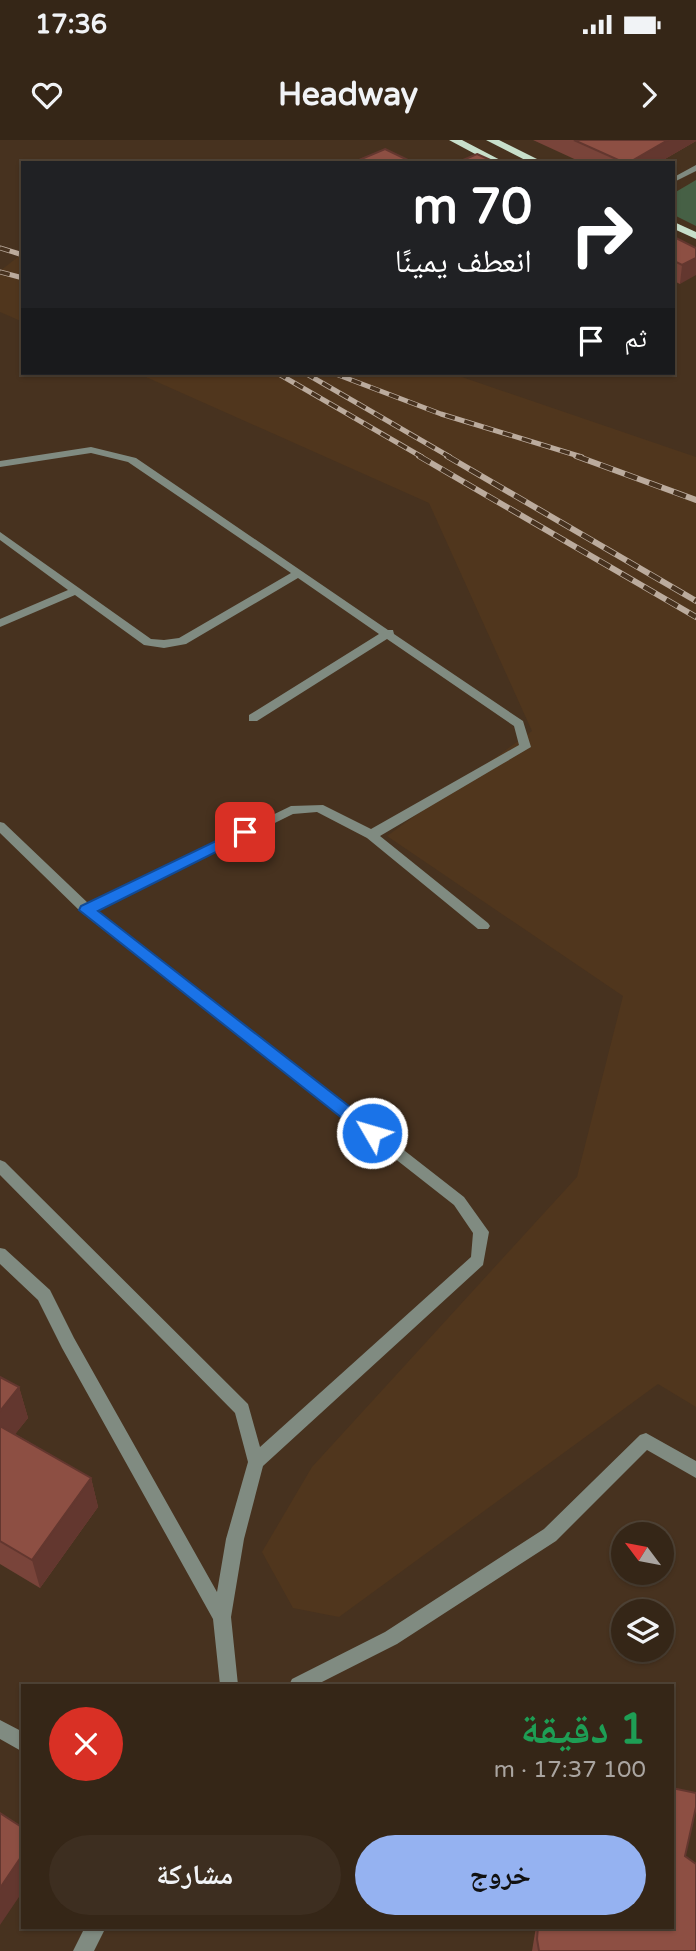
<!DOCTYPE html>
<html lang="ar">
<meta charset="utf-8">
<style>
:root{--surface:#352617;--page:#3d2e20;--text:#f1f3f6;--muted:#aaa5a1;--line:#4f4336;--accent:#95b2f1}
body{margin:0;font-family:"Varela Round","Noto Naskh Arabic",sans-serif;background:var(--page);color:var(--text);direction:rtl;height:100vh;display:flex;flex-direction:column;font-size:26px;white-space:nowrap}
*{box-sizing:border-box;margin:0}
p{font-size:23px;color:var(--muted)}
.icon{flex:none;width:38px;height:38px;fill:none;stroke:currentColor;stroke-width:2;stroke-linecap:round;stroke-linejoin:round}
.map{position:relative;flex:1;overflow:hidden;direction:ltr}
.panel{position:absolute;left:21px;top:1544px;width:653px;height:245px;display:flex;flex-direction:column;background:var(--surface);border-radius:0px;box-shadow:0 2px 5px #0004,0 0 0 2px var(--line);direction:rtl}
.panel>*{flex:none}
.banner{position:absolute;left:21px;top:21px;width:654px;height:214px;border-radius:0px;box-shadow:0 2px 5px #0004,0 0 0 2px var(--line);direction:rtl;background:#202124;color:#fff;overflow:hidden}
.needle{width:46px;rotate:302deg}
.controls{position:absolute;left:611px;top:1382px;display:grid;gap:14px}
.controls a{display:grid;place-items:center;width:63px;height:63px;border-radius:50%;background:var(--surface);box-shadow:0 2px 5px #0004,0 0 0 2px var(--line);font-size:35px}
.pin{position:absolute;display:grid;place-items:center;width:60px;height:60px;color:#fff;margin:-30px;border-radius:14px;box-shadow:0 4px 10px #0006}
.me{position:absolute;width:77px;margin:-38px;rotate:308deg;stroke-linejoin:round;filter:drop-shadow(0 0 5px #0008)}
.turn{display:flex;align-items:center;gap:24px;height:147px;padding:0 28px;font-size:32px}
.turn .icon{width:91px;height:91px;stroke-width:2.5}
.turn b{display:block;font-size:49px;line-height:60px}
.then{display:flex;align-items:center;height:66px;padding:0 28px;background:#0003;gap:14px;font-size:26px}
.round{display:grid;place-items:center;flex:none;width:74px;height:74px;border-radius:37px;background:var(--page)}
.head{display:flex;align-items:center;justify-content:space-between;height:119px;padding:0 28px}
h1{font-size:42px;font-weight:700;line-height:52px;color:#1e9e55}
.button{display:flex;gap:14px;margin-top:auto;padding:14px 28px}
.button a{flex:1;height:80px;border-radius:42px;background:var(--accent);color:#111;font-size:28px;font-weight:700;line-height:80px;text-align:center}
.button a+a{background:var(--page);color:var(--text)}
.status{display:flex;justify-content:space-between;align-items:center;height:49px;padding:0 35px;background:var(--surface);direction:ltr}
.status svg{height:19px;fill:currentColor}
header{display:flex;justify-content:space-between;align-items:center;height:91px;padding:0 28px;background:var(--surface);font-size:32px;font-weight:700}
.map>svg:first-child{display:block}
.built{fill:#50361d}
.green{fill:#466045}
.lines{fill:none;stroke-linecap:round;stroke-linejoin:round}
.minor{fill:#808b81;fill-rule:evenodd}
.tertiary{fill:#808b81;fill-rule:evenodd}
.primary{fill:#c8dfcb;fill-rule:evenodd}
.rail-far1-casing{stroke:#bbab9d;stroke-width:5}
.rail-casing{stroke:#bbab9d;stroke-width:6}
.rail-far1{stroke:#47321f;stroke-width:3.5;stroke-dasharray:10;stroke-linecap:butt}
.rail{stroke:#47321f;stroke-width:4.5;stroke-dasharray:13;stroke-linecap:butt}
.wall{fill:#79443a}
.shaded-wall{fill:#63372f}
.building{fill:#8d4f43;stroke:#63372f;stroke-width:2}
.route{fill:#1a73e8;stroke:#114b97;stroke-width:2}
</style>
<div class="status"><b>17:36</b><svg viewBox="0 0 49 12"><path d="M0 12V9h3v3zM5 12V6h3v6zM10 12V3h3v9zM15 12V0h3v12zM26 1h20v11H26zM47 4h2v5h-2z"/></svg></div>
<header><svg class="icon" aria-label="forward" viewBox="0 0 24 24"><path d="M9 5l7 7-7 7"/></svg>Headway<svg class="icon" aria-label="heart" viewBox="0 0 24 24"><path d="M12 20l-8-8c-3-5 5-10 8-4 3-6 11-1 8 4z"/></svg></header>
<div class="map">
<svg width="696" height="1811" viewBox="0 0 696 1811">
<rect width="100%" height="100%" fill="#47321f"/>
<!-- built -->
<path class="built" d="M23,113v69l-23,-10v-41z
M137,233h313l246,84v950l-38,-23 -319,233 -46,-9 -31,-56 50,-85 265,-290 46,-181 -236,-160 145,-105 -103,-228z"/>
<!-- green -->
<path class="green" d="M696,40v46l-22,-11v-22z"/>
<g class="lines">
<!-- minor -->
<path class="minor" d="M91,307l45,11 252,172h5l1,4 129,87 8,26 -151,89 108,87 2,3 -2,3h-10l-111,-91 -50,-26 -24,2 -196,97 367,286 25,35 -6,33 -220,201 -19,73 -13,78 7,68h-18l-7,-66 -151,-271 -24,-48 -38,-36v-16l5,1 45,41 24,48 143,254 9,-53 22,-77 -13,-49 -235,-238v-15l5,2 243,242 12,43 211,-190 2,-24 -19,-28 -372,-292 -82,-80v-11l4,1 85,81 202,-98 32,-1 48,24 148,-84 -5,-19 -127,-87 -130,82h-8v-6l130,-81 -81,-56 -112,66 -22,4 -20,-3 -69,-50 -75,32v-8l68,-29 -68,-50v-8l151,107 13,1 15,-2 112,-65 -163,-111 -37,-9 -91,14v-6z
M646,1293l50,28v17l-49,-28 -91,91 -159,103 -81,41h-27l3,-6 93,-47 159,-103 96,-94z
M0,1580l23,12v20l-23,-13z
M85,1787h21l-12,24h-21z"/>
<!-- tertiary -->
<path class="tertiary" d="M696,25v6l-22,11v-5z"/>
<!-- primary -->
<path class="primary" d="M449,0h13l44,23h-14z
M486,0h13l46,23h-14z
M674,82l22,10v7l-22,-10z"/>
<defs>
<path id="rail-far1" d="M0,108l23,7
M0,132l23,6
M277,233l145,84
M305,233l145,84
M333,233l108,41 141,43"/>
<path id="rail" d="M419,316l277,161
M447,316l249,145
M576,316l120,44"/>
</defs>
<!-- rail-far1 casing -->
<use href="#rail-far1" class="rail-far1-casing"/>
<!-- rail casing -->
<use href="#rail" class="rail-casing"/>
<!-- rail-far1 -->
<use href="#rail-far1" class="rail-far1"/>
<!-- rail -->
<use href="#rail" class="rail"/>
</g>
<!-- wall -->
<path class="wall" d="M533,0h163v1l-38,22h-75z
M674,97l22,11 -16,36 -6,-3z
M0,1237l19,10 9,31 -13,16 76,44 7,29 -58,81 -40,-24z
M685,1716l11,95h-164l4,-24h136z"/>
<!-- shaded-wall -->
<path class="shaded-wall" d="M668,0h28v1l-38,22h-30z
M696,118v17l-16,9 2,-19z
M19,1247l9,31 -27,34 -1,-4v-37z
M91,1338l7,29 -58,81 -8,-28z
M23,1714v37l-23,34v-37z"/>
<!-- building -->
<path class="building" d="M574,0h94l-40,23h-3z
M385,9l29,14h-62z
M477,14l20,9h-41z
M674,97l22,11v10l-14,7 -8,-4z
M0,1237l19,10 -19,24z
M0,1286l91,52 -59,82 -32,-19z
M672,1648l24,5v14l-11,49 11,8v87h-157l-2,-12 1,-12h134z
M0,1673l23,15v26l-23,34z"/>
<!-- route -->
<path class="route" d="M245,687l5,1 2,4 -2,3 -152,76 279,217 3,5 -3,4h-11l-287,-227 2,-4z"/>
</svg>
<div class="controls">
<a><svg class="needle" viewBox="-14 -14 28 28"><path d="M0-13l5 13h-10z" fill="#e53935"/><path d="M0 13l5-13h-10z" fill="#aaa5a1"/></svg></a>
<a><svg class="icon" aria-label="layers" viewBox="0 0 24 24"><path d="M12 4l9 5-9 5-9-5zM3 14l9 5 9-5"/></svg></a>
</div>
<div class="pin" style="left:245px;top:692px;background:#d93025"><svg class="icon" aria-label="arrive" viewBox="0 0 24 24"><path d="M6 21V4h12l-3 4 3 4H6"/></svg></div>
<svg class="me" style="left:372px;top:993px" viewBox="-20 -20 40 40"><circle r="17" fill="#1a73e8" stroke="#fff" stroke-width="3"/><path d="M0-11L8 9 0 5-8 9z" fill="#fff"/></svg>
<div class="banner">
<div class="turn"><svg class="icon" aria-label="right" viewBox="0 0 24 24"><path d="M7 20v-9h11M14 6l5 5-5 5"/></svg><div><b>70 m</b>انعطف يمينًا</div></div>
<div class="then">ثم<svg class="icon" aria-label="arrive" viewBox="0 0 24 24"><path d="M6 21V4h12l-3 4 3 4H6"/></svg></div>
</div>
<section class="panel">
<div class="head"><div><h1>1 دقيقة</h1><p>100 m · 17:37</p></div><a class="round" style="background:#d93025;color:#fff"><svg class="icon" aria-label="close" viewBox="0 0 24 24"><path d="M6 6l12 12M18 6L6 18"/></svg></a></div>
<div class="button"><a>خروج</a><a>مشاركة</a></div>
</section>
</div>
